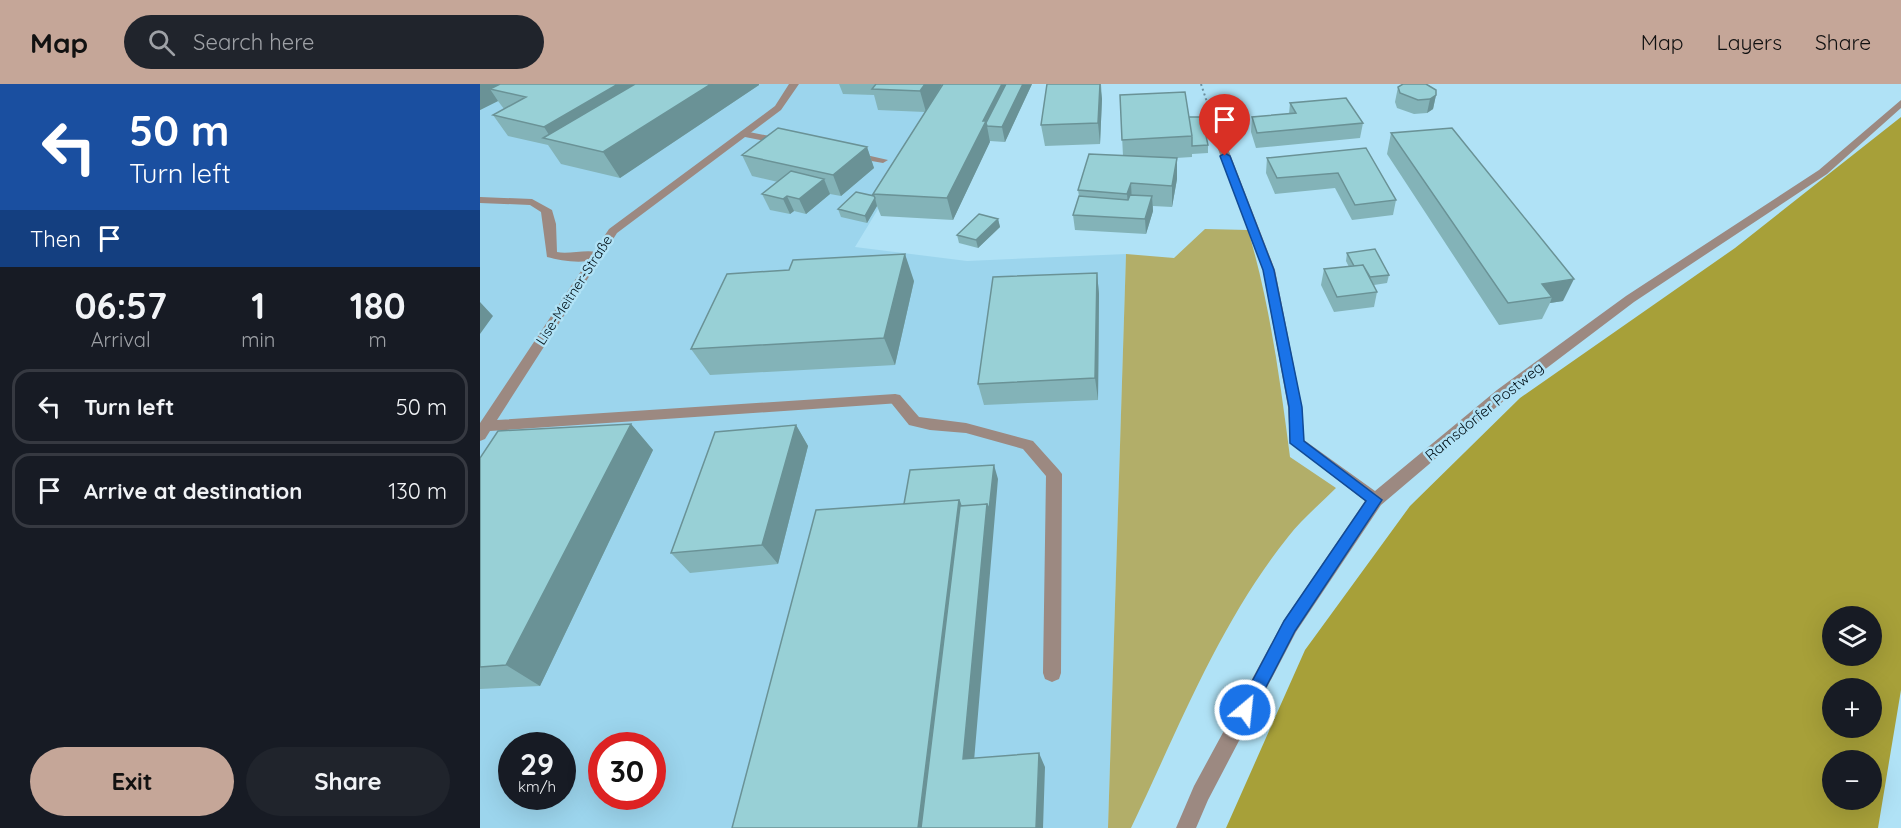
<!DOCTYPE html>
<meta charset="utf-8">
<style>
:root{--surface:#171b24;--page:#20242c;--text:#f1f3f6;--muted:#9ea1a6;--line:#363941;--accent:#c5a698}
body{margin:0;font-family:Quicksand,sans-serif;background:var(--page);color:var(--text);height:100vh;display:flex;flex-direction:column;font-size:22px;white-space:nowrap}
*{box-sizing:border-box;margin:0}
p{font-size:20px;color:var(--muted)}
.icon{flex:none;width:33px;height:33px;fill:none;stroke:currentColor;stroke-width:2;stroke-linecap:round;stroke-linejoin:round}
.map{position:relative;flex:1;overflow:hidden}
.drawer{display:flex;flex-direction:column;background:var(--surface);width:480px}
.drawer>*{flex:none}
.top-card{background:#1a4fa0;color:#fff;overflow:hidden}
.controls{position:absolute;left:1342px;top:522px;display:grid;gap:12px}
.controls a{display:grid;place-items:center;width:60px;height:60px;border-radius:50%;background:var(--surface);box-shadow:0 6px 24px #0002;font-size:30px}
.speed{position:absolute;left:18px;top:648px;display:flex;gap:12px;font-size:30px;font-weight:700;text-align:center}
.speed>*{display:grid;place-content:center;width:78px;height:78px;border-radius:50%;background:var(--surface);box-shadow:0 6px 24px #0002;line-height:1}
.speed small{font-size:15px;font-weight:400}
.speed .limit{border:9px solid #d22;background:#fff;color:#111}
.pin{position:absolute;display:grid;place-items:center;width:51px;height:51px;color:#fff;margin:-62px -26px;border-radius:50% 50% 50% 0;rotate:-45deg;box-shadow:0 0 6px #0007}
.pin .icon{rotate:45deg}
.me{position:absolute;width:66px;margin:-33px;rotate:28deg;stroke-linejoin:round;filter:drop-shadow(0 0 4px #0008)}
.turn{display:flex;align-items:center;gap:21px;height:126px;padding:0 30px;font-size:27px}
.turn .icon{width:78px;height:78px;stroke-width:2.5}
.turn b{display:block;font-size:42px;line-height:51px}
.then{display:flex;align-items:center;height:57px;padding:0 30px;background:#0003;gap:12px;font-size:22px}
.eta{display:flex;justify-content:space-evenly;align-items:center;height:102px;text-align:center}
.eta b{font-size:36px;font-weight:700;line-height:42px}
.primary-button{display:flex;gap:12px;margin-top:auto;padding:12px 30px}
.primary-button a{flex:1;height:69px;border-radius:36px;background:var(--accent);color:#111;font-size:24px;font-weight:700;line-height:69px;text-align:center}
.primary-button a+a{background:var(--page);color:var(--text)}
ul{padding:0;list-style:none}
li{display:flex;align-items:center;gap:18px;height:75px;margin:0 12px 9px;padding:0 18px;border:3px solid var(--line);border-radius:18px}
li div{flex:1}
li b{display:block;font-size:22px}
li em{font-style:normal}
header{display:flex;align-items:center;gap:36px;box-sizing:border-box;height:84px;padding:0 30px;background:var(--accent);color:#111}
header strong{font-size:28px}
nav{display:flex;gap:33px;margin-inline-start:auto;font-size:21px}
.search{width:420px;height:54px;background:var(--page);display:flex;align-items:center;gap:15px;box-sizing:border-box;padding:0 21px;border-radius:33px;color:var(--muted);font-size:22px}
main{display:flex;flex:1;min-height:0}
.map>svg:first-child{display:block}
.built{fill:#9cd5ed;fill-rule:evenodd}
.green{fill:#b2ae69}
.forest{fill:#a7a039;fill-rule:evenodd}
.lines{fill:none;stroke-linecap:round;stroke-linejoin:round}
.path{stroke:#6c909f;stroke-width:2;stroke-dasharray:2 3;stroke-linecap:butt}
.lane{fill:#9c8981;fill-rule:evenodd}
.street{fill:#9c8981;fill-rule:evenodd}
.wall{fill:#83b3b8}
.shaded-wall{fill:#6a9296}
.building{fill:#98d0d6;stroke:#6a9296;stroke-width:1.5}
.route{fill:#1a73e8;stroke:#114b97;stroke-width:1.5}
.labels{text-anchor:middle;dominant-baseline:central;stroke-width:5;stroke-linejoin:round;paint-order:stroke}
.far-street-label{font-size:14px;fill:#011017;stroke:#b0e2f6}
.street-label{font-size:15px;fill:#011017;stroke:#b0e2f6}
</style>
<header>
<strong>Map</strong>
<div class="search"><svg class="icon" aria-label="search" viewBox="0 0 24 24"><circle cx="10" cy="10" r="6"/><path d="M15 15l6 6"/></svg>Search here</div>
<nav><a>Map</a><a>Layers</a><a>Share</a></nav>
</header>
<main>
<section class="drawer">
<div class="top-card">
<div class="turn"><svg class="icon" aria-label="left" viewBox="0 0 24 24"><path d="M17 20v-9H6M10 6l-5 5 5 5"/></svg><div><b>50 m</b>Turn left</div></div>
<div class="then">Then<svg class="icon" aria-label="arrive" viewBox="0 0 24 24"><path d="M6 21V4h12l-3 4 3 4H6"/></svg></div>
</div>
<div class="eta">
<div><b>06:57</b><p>Arrival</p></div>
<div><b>1</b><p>min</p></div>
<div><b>180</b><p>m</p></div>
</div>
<ul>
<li><svg class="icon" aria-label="left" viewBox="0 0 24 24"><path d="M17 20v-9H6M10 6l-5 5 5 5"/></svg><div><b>Turn left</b></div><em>50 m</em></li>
<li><svg class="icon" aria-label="arrive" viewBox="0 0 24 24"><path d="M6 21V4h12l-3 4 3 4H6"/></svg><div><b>Arrive at destination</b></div><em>130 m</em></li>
</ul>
<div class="primary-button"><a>Exit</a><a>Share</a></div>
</section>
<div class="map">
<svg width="1421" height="744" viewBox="0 0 1421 744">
<rect width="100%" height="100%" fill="#b0e2f6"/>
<!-- built -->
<path class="built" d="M0,0h474l-99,163 112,14 159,-7 -18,574h-628zM32,662h50v50h-50zM122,662h50v50h-50z"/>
<!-- green -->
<path class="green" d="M725,145l43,1c22,74 32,150 42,227l46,31c-16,16 -34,31 -48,49 -69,86 -110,193 -157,291h-23l18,-574 48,4z"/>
<!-- forest -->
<path class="forest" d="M1421,33v573l-23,138h-652l79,-178 105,-144 110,-108 215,-150zM1353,532h39v40h-39zM1353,604h39v40h-39zM1353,676h39v40h-39z"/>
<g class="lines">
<!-- path -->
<path class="path" d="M721,0l13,39"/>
<!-- lane -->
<path class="lane" d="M264,47l41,8 5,3 -5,3 -45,-9v-4z
M373,68l35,8 -5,3 -34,-6v-4z
M0,113l52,2 20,11 4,14 1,28c13,3 36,-5 46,3 -14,11 -40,6 -56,2l-6,-45 -11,-7 -50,-2z
M415,310l5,1 19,22 47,6 67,18 26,29 3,4 -1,199 -2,6 -7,3 -7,-3 -2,-6 3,-197 -23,-27 -57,-16 -36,-3 -21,-5 -21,-26z"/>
<!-- street -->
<path class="street" d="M309,0h10l-18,26 -164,123 -120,187 398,-26 7,5 -2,4 -410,28 -5,8 -5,2v-18l129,-194 166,-123z
M1421,16v8l-74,66 -193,128 -127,96 -126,107 -85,127 -88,168 -12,28h-20l18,-42 90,-166 81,-119 -75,-58 -2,-36 -25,-137 -48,-129 1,-2 9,2 50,129 27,137 2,33 71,51 122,-101 129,-94 193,-126z"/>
</g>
<!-- wall -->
<path class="wall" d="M0,0l279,1 -139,93 -59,-14 -13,-19 -40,-9 -15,-21 11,-6 -6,-8 -18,9z
M359,0h193l-27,58 -15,-1 -37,79 -72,-4 -4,-10 -10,17 -26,-6 -3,-8 36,-13 -1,-2 52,-82 -47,-2 -4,-15 -31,-1z
M567,0h54l1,15 -2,45 -55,2 -4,-21z
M918,3l38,8 -3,14 -6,4 -13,1 -17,-6 -2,-6z
M640,11l69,22 19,28v8l-16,1v3l-16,1h1v21l-5,28 -19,-1v5l-7,23 -71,-4 -2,-15 6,-19 -1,-6 45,-34z
M810,19l73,20 -3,15 -104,10 -5,-16 1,-15 37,-3z
M911,49l172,168 -13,2 -8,16 -43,6 -112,-171z
M387,63l7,21 -33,28 -11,-2 -24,20 -12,-3 -4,3 -20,-4 -8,-16 16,-12 -26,-6 -10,-21z
M886,64l30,52 -3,15 -41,5 -17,-32 -60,6 -9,-21 1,-15z
M518,135l2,8 -22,21 -19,-5 -2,-8z
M867,169l42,22 -2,8 -13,2 3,7 -3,15 -40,5 -13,-27 3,-16 25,-2 -3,-6z
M617,189l2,21 -1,106 -114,5 -6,-21z
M434,197l-19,84 -185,10 -19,-26z
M151,340l22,26 -113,236 -60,3v-231z
M316,341l12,21 -30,118 -88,9 -19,-20z"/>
<!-- shaded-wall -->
<path class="shaded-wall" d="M0,0h50l-40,5 8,12 -18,9z
M138,0h67l-83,34 -21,-4 9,14 -37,13 -9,-14z
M231,0h48v1l-139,93 -17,-26z
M445,0h17l-16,28 -6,-21z
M522,0h14l-29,42 3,16 -37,78 -6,-22 36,-77z
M543,0h9l-27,58 -3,-15z
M620,0l2,15 -2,45 -2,-21z
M956,11l-3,14 -6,4 3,-14z
M387,63l7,21 -33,28 -8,-21z
M697,74v21l-5,28v-21z
M344,95l6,15 -24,20 -7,-15z
M651,99l1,21 -3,11 -2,-21z
M307,112l7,15 -4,3 -7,-15z
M672,112l1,15 -7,23 -1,-15z
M395,114l2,8 -10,17 -2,-7z
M518,135l2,8 -22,21 -2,-8z
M425,170l9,27 -19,84 -11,-27z
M617,189l2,21 -1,106 -3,-22z
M1094,195l-11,22 -13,2 2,-6 -10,-13z
M0,218l13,14 -13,18z
M151,340l22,26 -113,236 -34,-21z
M316,341l12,21 -30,118 -16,-19z
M514,381l4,14 -25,294 -10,-14 24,-255z
M479,416l9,25 -34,303h-16z
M559,669l6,14 -2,61h-7z"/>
<!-- building -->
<path class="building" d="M20,0h118l-74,43 -51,-12 33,-18 -36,-8z
M152,0h3l-51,30h-3z
M155,0h76l-108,68 -60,-14z
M396,0h49l-5,7 -48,-2z
M463,0h59l-19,37h3l-39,77 -74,-4z
M526,0h17l-21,43 -15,-1 -1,-3z
M567,0h53l-2,39 -57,2z
M923,0h23l10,6v5l-6,4 -12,1 -18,-7 -2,-6z
M705,8l7,44 -70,4 -2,-45z
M866,14l17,25 -106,10 -5,-16 44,-4 -6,-10z
M709,33h13l6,28 -16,1v-10z
M298,44l89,19 -34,28 -91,-20z
M972,44l122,151 -32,5 10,13 -44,6 -117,-170z
M886,64l30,52 -41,5 -17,-32 -61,5 -10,-20z
M609,70l88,4 -5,28 -41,-3 -4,11 -49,-4z
M311,87l33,8 -25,20 -12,-3 -4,3 -21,-5z
M376,108l18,4 1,2 -10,18 -27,-7z
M650,111l22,1 -7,23 -72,-4 6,-19 49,4z
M499,130l19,5 -22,21 -19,-5z
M895,165l14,26 -19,2 -7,-12 -9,1 -7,-13z
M425,170l-21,84 -193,11 36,-75 62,-4 4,-10z
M883,181l14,27 -40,5 -13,-28z
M617,189l-2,105 -117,6 15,-107z
M151,340l-125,241 -26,2v-209l18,-27z
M316,341l-34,120 -91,8 44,-121z
M514,381l-5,45 -2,-6 -26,2 -2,-6 -55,4 6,-34z
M479,416l-41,328h-186l84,-318z
M507,420l-24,255 76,-6 -3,75h-115l39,-322z"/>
<!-- route -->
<path class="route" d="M745,69l5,3 44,114 28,137 2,34 78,59 -87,131 -44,85 -6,2 -6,-2 -2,-6 47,-89 82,-120 -76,-58 -1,-36 -26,-137 -43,-114z"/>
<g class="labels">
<!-- far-street labels -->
<g class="far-street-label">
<text transform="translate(94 206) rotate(-57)">Lise-Meitner-Straße</text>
</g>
<!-- street labels -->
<g class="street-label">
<text transform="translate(1004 327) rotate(-39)">Ramsdorfer Postweg</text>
</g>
</g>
</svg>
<div class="controls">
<a><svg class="icon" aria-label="layers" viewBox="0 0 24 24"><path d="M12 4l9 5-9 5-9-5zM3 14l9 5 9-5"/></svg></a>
<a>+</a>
<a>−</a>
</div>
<div class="speed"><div>29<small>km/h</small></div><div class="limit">30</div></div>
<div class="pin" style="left:745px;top:72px;background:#d93025"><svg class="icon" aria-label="arrive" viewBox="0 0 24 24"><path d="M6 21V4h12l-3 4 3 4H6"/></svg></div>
<svg class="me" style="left:765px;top:626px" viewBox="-20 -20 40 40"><circle r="17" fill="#1a73e8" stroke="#fff" stroke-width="3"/><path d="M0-11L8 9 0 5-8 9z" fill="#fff"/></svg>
</div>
</main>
